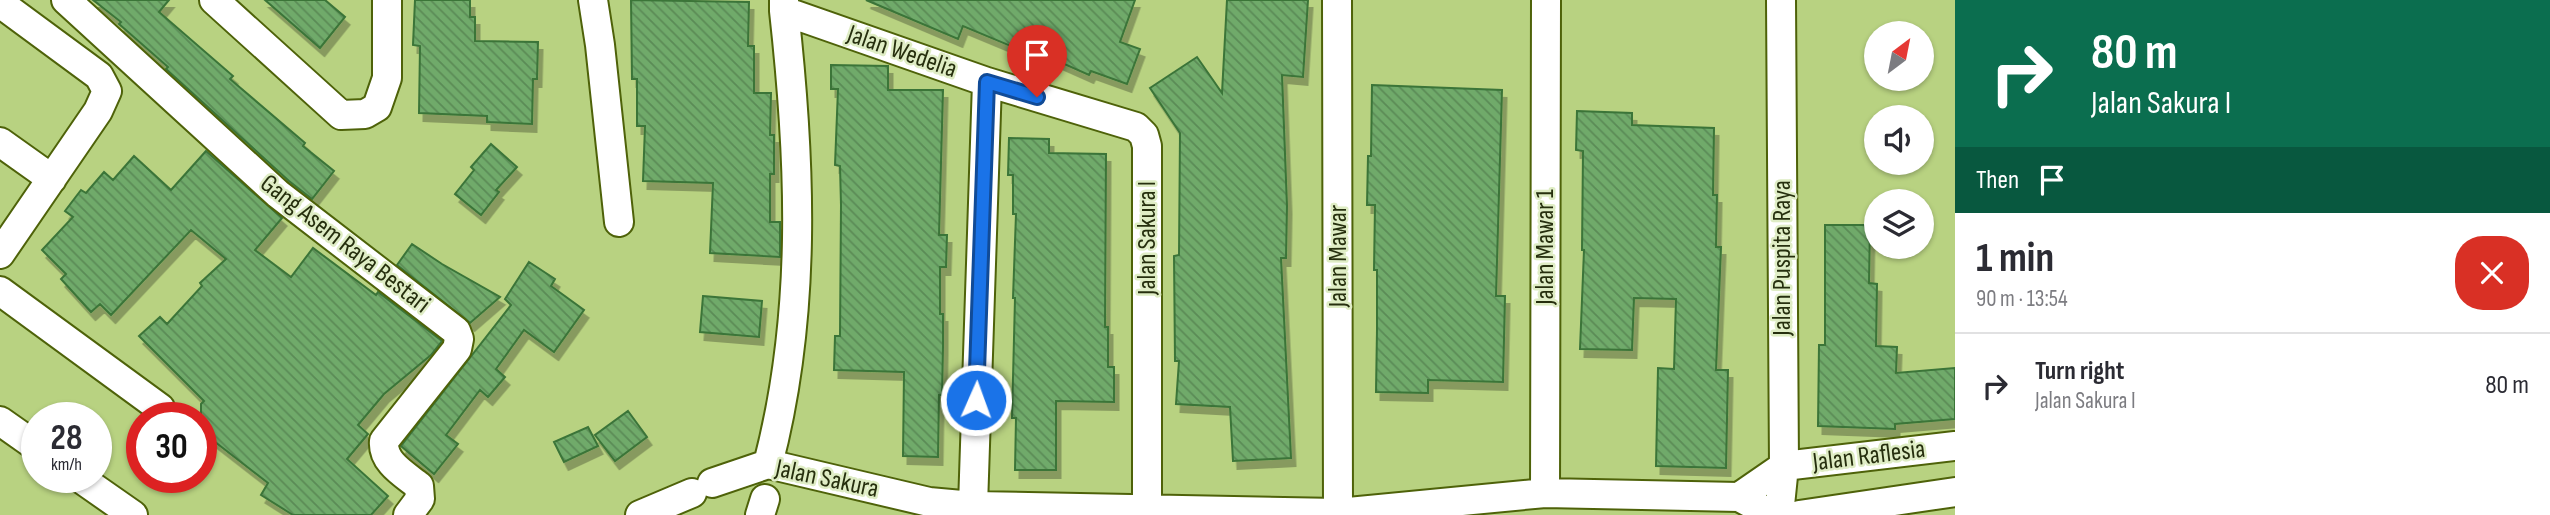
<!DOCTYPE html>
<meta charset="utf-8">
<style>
:root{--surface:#fff;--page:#f7f7f7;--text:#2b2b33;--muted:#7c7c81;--line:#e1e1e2}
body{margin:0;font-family:"Sofia Sans Condensed",sans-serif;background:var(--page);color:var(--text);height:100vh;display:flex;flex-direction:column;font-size:26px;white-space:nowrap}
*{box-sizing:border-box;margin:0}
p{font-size:23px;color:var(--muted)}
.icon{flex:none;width:38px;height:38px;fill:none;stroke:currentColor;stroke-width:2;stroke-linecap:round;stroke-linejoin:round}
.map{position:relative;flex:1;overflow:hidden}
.drawer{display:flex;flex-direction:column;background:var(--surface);width:595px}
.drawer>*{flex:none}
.banner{background:#0b6e4f;color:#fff;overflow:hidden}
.needle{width:46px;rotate:32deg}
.tools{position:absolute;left:1864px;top:21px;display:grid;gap:14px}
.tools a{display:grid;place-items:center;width:70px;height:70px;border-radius:50%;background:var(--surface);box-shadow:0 2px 5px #0004;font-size:35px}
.speed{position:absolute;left:21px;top:402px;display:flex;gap:14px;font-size:35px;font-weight:700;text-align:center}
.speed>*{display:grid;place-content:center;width:91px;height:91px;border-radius:50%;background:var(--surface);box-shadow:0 2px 5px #0004;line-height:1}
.speed small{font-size:18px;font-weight:400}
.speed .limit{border:10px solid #d22;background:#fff;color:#111}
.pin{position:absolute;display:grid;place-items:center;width:60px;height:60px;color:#fff;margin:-72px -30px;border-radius:50% 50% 50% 0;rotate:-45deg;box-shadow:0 0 7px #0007}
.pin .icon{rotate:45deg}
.me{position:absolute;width:77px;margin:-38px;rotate:2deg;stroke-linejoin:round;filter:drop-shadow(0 0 5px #0008)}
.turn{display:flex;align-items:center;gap:24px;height:147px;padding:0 21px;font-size:32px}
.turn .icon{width:91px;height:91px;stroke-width:2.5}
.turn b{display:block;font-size:49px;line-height:60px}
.then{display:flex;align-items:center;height:66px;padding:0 21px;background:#0003;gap:14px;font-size:26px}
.round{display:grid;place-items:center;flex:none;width:74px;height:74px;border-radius:28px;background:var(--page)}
.head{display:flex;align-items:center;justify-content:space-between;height:119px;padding:0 21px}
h1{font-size:42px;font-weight:700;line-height:52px}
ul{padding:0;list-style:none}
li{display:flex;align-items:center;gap:21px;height:105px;padding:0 21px;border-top:2px solid var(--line)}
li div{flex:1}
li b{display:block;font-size:26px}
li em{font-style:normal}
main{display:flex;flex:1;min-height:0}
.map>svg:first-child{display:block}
.building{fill:url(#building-back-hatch);stroke:#3b7439;stroke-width:2;filter:url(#shadow)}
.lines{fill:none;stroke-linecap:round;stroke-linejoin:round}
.street-casing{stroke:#4e6209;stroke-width:32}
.street{stroke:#fff;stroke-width:28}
.route-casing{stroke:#114b97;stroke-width:18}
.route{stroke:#1a73e8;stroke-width:12}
.labels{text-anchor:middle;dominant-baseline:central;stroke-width:5;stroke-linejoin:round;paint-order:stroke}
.street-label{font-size:26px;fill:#262f0e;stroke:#dfedc5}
</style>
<main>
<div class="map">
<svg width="1955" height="515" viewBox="0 0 1955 515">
<defs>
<pattern id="building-back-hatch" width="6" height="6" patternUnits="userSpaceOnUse" patternTransform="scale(1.75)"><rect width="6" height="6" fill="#6faa6b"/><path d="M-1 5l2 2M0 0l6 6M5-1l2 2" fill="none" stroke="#5b8b56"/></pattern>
<filter id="shadow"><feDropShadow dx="4.5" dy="8" stdDeviation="0" flood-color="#0004"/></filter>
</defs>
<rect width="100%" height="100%" fill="#b8d281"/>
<!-- building -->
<path class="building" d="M93,0h76l-10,12 74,64 -3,3 75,64 -2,3 31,25 -22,28 -23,-18 -123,-112 2,-2 -49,-43 2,-2z
M265,0h60l20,17 -25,31z
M415,0h55v17h5v24l63,1 -1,37h-4l-1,45 -45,-2v-6l-68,-3 1,-67 -7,-1z
M631,0l118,2 -1,44h6v47h17l-1,42h4v39h-4v48h10v35l-70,-4 3,-70 -70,-2 2,-55h-8v-47h-5z
M866,0h269l-15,42 20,7 -13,35 -36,-13 -2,4 -38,-17 -2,4 -86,-36 -5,13z
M1227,0h81l-5,77 -21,-2 5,131 -1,52h-5l10,200 -58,3 -3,-54 -54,-3 3,-43h-4l-1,-105 5,-1 1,-122 -30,-45 47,-31 25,36z
M831,65l57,1v24h55l-4,145h8l-1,32h-6v47h3v33l-1,48h-3l-1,62 -35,-1 1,-84 -70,-2 1,-34h5l1,-131 -1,-39 -5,-1 3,-76h-7z
M1372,85l130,5 -6,206h9l-2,86 -75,-2v13l-52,-1 1,-62v-60h-3l1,-65h-8l1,-49h3z
M1577,111l55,2v12l82,3 -1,67h4l-1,52h5l-5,123h12l-2,98 -70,-2 2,-98 16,1 2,-70 -42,-1 -2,52 -52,-1 4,-99h-2l1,-99 -7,-1z
M1009,138l40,1v14l57,1 -1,173h3v40h6v35l-58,-1v69h-41l1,-52h-4l3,-120h-2l3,-84h-3v-39h-5z
M491,144l26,23 -21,23 3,2 -18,23 -26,-21 19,-24 -3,-3z
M206,151l76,67 -27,32 36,27 22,-29 63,47 2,-3 64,49 -11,14 -47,39 -26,31 10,9 -21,25 41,37 -17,19h-78l-32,-20 7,-12 -67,-52v-27l3,-3 -65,-65 21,-19 7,7 35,-38 -2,-3 26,-24 -35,-29 -80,85 -11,-11 -9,8 -30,-33 5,-5 -24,-24 31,-33 -8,-6 16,-21 5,3 18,-21 9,8 21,-24 37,34z
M1825,225h45l-1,58 8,1 -1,62 21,1 -1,26 59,-5v51l-60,5v5l-77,-3 1,-81h6z
M412,244l30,20 58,33 -30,26 -73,-58z
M529,262l26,17 -4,7 33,24 -30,42 -30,-22 -28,39 9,8 -17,20 -8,-7 -34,45 12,9 -24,30 -33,-28 110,-141 -6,-6z
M703,296l59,5 -3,36 -59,-5z
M628,411l19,26 -32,24 -20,-26z
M588,427l10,19 -34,16 -10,-20z"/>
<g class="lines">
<defs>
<path id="street" d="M66,0l212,194 178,137 3,8 -2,10 -73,92c-2,21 20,33 35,45l1,13 -12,16
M214,0l127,115 24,-1 12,-7 10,-29v-78
M593,0l7,45 19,177
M784,0v11l203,71 -14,424
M1337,0l1,513
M0,3l99,73 8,15 -9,20 -98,143
M987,82l149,45 8,8 3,11v363
M0,142l52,37
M0,291l160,117
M0,421l37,26
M768,464c39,-149 33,-301 16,-453
M80,478l53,37
M712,483l56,-19 161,38 44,4 365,7 207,-20 194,4 34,18
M1545,493l1,-493
M1739,497l45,-31 171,-20
M640,515l52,-22
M760,515l5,-16
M1779,515l5,-49 -3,-466
M1799,515l156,-23"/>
</defs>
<!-- street casing -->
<use href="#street" class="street-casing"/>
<!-- street -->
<use href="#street" class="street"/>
</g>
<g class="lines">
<defs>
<path id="route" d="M976,400l11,-318 50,15"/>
</defs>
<!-- route casing -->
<use href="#route" class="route-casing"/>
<!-- route -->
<use href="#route" class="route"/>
</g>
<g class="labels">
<!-- street labels -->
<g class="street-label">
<text transform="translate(902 52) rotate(19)">Jalan Wedelia</text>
<text transform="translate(1147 238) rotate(-90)">Jalan Sakura I</text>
<text transform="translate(345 244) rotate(38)">Gang Asem Raya Bestari</text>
<text transform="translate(1545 247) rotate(-90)">Jalan Mawar 1</text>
<text transform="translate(1338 256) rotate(-90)">Jalan Mawar</text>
<text transform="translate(1782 258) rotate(-90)">Jalan Puspita Raya</text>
<text transform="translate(1869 456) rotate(-7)">Jalan Raflesia</text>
<text transform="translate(827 479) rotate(12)">Jalan Sakura</text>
</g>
</g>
</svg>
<div class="tools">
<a><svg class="needle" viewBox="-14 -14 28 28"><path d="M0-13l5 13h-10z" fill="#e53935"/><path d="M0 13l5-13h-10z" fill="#7c7c81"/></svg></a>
<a><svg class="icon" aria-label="sound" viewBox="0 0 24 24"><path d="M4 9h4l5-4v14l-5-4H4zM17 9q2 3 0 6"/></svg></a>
<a><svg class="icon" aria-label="layers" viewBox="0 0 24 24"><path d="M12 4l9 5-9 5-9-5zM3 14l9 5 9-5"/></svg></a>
</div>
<div class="speed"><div>28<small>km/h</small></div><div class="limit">30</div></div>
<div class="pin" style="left:1037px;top:97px;background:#d93025"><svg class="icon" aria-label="arrive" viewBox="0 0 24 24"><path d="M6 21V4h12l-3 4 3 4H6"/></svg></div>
<svg class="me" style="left:976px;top:400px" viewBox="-20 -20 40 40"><circle r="17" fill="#1a73e8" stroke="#fff" stroke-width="3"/><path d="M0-11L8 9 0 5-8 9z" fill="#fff"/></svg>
</div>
<section class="drawer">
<div class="banner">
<div class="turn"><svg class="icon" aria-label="right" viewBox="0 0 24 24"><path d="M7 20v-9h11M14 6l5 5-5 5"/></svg><div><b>80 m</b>Jalan Sakura I</div></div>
<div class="then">Then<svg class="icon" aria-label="arrive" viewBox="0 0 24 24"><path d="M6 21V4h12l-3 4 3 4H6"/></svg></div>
</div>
<div class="head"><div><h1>1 min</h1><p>90 m · 13:54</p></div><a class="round" style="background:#d93025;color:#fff"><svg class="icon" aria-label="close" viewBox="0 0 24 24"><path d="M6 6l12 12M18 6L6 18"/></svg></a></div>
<ul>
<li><svg class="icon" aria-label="right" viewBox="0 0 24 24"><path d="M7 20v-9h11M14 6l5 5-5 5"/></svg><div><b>Turn right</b><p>Jalan Sakura I</p></div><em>80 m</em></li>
</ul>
</section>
</main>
